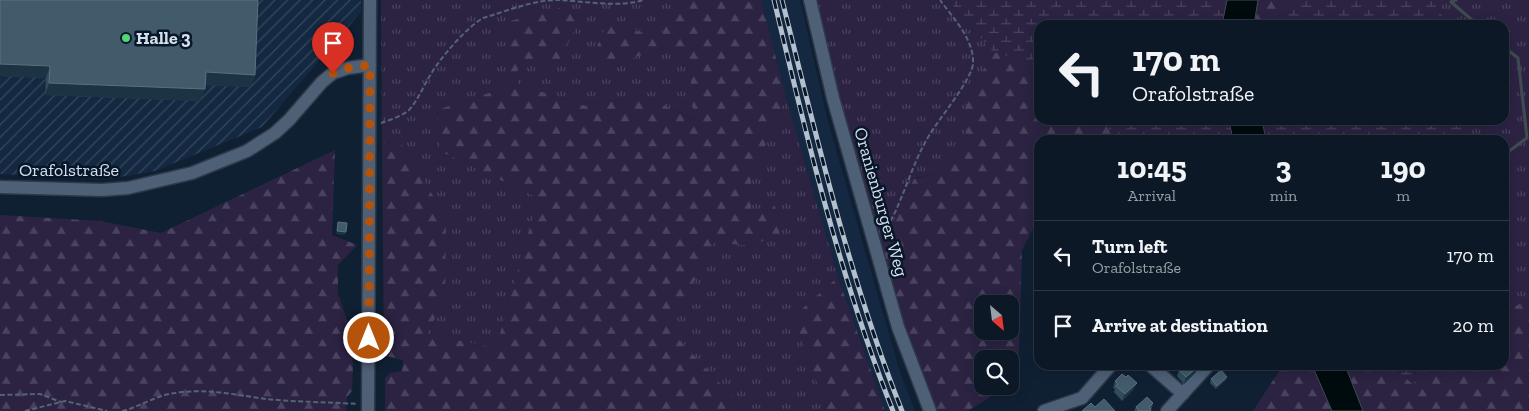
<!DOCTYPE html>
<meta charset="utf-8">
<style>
:root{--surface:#0c1826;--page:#1a2532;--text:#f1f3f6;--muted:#9aa0a7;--line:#2c3743}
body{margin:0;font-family:"Zilla Slab",serif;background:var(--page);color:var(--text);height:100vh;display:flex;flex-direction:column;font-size:19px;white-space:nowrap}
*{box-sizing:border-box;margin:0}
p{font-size:16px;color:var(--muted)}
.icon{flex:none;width:28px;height:28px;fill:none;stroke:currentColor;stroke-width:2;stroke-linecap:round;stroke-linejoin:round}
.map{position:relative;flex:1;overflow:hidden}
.side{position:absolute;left:1034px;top:135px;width:475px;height:235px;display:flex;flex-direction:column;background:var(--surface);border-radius:15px;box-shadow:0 2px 12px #0003,0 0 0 1px var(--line)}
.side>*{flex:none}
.top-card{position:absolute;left:1034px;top:20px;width:475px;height:105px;border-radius:15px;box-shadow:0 2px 12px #0003,0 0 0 1px var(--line);background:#0c1826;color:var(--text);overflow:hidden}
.needle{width:32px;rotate:152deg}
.fabs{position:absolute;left:974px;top:295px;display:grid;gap:10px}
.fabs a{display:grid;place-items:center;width:45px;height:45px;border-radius:10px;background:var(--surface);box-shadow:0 2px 12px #0003,0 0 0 1px var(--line);font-size:25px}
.pin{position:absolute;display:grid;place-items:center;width:42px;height:42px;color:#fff;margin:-51px -21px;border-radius:50% 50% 50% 0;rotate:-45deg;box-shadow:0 0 5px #0007}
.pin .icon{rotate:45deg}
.me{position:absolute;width:55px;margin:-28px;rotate:0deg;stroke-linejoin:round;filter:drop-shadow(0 0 4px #0008)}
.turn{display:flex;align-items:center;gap:18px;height:105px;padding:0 15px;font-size:22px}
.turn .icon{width:65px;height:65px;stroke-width:2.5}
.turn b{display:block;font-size:35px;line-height:42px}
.eta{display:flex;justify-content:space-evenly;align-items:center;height:85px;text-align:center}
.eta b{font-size:30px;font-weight:700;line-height:35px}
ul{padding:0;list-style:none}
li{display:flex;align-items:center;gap:15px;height:70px;padding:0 15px;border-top:1px solid var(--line)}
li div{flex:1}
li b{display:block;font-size:19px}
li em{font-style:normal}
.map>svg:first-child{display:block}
.built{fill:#142941}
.industrial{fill:url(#industrial-furrows)}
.grass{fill:url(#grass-tufts)}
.forest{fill:url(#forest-firs);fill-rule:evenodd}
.wetland{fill:url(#wetland-marsh)}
.water{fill:#000b0e;stroke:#404b51}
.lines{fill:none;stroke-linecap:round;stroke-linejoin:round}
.stream{stroke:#404b51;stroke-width:3}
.minor-casing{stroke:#2f3848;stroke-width:15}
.path{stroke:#556474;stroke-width:2;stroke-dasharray:5 2.5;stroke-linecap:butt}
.minor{stroke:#4d6076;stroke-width:12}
.rail-casing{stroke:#b4c0ce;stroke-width:5}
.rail{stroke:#071628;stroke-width:3;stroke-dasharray:9;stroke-linecap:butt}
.wall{fill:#304b5a}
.shaded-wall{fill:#1c3344}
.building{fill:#425b6a;stroke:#59707e}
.route{stroke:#b45309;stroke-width:9;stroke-dasharray:0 16.2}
.poi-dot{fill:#50d675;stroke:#071628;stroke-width:2}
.labels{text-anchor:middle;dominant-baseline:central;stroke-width:5;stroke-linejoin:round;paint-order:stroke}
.poi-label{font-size:18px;font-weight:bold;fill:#d5e0ed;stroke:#071628;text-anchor:start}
.street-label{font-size:18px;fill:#d5e0ed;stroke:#071628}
</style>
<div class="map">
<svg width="1529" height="411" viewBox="0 0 1529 411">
<defs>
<pattern id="industrial-furrows" width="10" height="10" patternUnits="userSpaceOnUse" patternTransform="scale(1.25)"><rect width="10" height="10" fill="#142941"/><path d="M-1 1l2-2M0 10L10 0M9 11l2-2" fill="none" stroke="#35485d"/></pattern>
<pattern id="grass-tufts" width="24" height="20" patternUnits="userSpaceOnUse" patternTransform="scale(1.25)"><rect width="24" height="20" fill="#2c2343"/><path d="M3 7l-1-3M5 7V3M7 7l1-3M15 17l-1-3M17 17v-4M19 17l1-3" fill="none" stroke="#4a435e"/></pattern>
<pattern id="forest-firs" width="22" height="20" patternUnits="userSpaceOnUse" patternTransform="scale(1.25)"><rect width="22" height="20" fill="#2c2343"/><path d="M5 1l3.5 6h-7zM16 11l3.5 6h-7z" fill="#4a435e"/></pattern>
<pattern id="wetland-marsh" width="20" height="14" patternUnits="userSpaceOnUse" patternTransform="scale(1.25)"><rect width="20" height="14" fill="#2c2343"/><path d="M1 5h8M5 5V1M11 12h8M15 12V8" fill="none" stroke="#4a435e"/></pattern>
</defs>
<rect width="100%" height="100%" fill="#102033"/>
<!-- built -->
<path class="built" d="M761,0h39l28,122 71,247 16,42h-30l-47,-134 -52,-180z"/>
<!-- industrial -->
<path class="industrial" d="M0,0h361v12l-99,115 -107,44 -41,7 -21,1 -93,-5z"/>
<!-- grass -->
<path class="grass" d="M381,0h298l-17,33h-19l-35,-13 2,44 62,-17 18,25 5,48 -51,-25 -58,11 -69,-22 1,-17 -4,-46 -8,1 2,65 -71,24 4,40 98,47 -43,150 -69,-14 18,-35 -47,-160 -16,5z
M807,0h141l44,51 -32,68 11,22 -31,31 -25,6 -20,42 -19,30z
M1435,0h94v300l-16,7 -9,11v-178h-45l18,-20h27v-32l5,-7 -5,-8v-48h-58z
M786,97l52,180 -44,39 33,95h-81l-76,-81 43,-88 36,3 2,-35v-31z"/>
<!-- forest -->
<path class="forest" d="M679,0h82l25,97 -35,82v31l24,-4 5,30 -31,9 -36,-2 -43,87 76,81h-361v-33l5,-5 12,-2 1,-11 -17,-4 -2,-3 -2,-209 16,-5 48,78 -1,82 -18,35 69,14 42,-150 -98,-47 -3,-41 70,-23 -1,-65 54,-14 21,9 -21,43 -42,7 -1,17 69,22 58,-11 50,25 -4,-48 -18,-25 -62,17 -17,-8 15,-36 35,13h19z
M1258,0h36l-15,16 8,9h-33z
M992,51l47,16v53h60l22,20h-82v77l-17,33 -4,130 -8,5v-26h-28v27h26l-40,25h-32l-60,-161 18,-30 20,-41 26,-7 30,-31 -10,-22zM982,304h28v27h-28z
M335,150l-3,85 25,10 -19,20v28l13,41 2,32 -1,25 -5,6 -1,14h-346v-196l100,6 61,12z
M838,277l47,134h-58l-33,-95z
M1529,300v111h-169l-20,-46h50l26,21 -1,-21h89v-47l9,-11z
M1279,365h33l20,46h-79l28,-43z"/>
<!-- wetland -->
<path class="wetland" d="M948,0h279l-5,25h-183v42l-47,-16z
M1294,0h141l11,25h-159l-8,-9z
M1099,120h130l4,20h-112z
M1268,120h209l-18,20h-191l-4,-12z
M1390,365h25l1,22z"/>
<!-- water -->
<path class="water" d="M1227,0h31l-4,25h-32z
M1229,120h33l4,20h-33z
M1312,365h33l18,46h-31z"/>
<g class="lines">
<!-- stream -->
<path class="stream" d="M1456,0l-5,2 27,23
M1504,47l14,11 9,80 -23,17"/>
<defs>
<path id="minor" d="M810,0l23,98 65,229 32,84
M0,187l102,3 26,-2 64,-15 55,-22 28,-18 14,-13 33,-38 11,-9 15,-5 22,-3
M1150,365l33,29
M368,411l2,-411
M1044,411l38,-13 29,-33
M1167,411l42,-46"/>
</defs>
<!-- minor casing -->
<use href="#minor" class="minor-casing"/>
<!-- path -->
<path class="path" d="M381,123c9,-3 21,-7 28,-13 10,-11 14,-24 22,-36 9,-16 37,-48 52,-56 24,-7 50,-18 75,-18 26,1 61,8 85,0
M883,234c20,-30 27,-68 47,-100 9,-15 43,-56 43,-71 1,-24 -20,-45 -33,-63
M0,395l40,-1 21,8
M25,411l40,-10 42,10
M122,411c18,-4 34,-16 53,-18 30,-5 62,2 91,6 30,3 61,3 92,5"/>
<!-- minor -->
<use href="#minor" class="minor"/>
<defs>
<path id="rail" d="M774,0c33,139 66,278 119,411
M782,0c35,138 67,278 120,411"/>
</defs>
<!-- rail casing -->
<use href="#rail" class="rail-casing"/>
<!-- rail -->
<use href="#rail" class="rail"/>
</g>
<!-- wall -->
<path class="wall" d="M0,0l255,75 -5,12 -45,-2 -5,16 -155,-6 1,-17 -46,-2z
M1181,365l18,1 -3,6 -12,12 -7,-8 2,-6 4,-4z
M1211,379l15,1 -10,9 -6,-6z
M1115,381l19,8 -12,12 -8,-9 1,-3 -2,-1z
M1153,403l-2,8h-17l2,-4z"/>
<!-- shaded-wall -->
<path class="shaded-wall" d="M0,64l50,2 -4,12 -46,-2z
M206,72l49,3 -5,12 -49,-2z
M49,83l156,6 -5,12 -155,-6z
M337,231l9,1 -1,3 -9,-1z
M1199,366l-3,6 -12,12 2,-7z
M1227,377l-1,3 -10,9 1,-3z
M1137,383l-3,6 -12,12 3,-7z"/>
<!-- building -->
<path class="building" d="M0,0h258l-3,75 -49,-3 -1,17 -156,-6 1,-17 -50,-2z
M338,222l9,1 -1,9 -9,-1z
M1184,365h14l1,1 -13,11 -7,-7z
M1221,370l6,7 -10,9 -6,-7z
M1122,374l4,3 2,-2 9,8 -12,11 -9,-8 2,-2 -3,-3z
M1147,397l6,6 -4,4 2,3 -1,1h-11l-3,-4z
M1104,399l11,12h-33l9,-8 4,4z"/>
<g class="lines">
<!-- route -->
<path class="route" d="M333,73l15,-5 22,-3 -1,273"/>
</g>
<!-- markers -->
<circle class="poi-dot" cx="126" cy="38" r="5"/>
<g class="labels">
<!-- poi labels -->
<g class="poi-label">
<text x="136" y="38">Halle 3</text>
</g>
<!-- street labels -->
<g class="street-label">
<text x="69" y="170">Orafolstraße</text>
<text transform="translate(881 202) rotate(74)">Oranienburger Weg</text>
</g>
</g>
</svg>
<div class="fabs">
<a><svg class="needle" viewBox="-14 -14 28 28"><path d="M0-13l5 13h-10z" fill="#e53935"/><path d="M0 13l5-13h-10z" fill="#9aa0a7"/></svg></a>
<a><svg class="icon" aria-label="search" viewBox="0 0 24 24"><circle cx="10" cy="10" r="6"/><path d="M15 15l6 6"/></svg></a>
</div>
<div class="pin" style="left:333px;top:73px;background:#d93025"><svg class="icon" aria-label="arrive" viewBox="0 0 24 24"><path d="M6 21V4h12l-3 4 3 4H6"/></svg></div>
<svg class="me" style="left:369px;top:338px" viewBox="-20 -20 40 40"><circle r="17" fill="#b45309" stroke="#fff" stroke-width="3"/><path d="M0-11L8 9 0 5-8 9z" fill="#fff"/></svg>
<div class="top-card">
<div class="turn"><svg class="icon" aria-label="left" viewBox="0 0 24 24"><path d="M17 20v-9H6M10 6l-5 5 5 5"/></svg><div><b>170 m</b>Orafolstraße</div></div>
</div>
<section class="side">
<div class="eta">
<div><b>10:45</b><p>Arrival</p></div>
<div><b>3</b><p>min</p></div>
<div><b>190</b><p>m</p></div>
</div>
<ul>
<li><svg class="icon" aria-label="left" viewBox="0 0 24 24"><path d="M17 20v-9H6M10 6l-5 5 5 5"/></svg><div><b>Turn left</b><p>Orafolstraße</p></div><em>170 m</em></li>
<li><svg class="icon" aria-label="arrive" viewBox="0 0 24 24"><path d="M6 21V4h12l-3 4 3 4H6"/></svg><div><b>Arrive at destination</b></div><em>20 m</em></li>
</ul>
</section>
</div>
